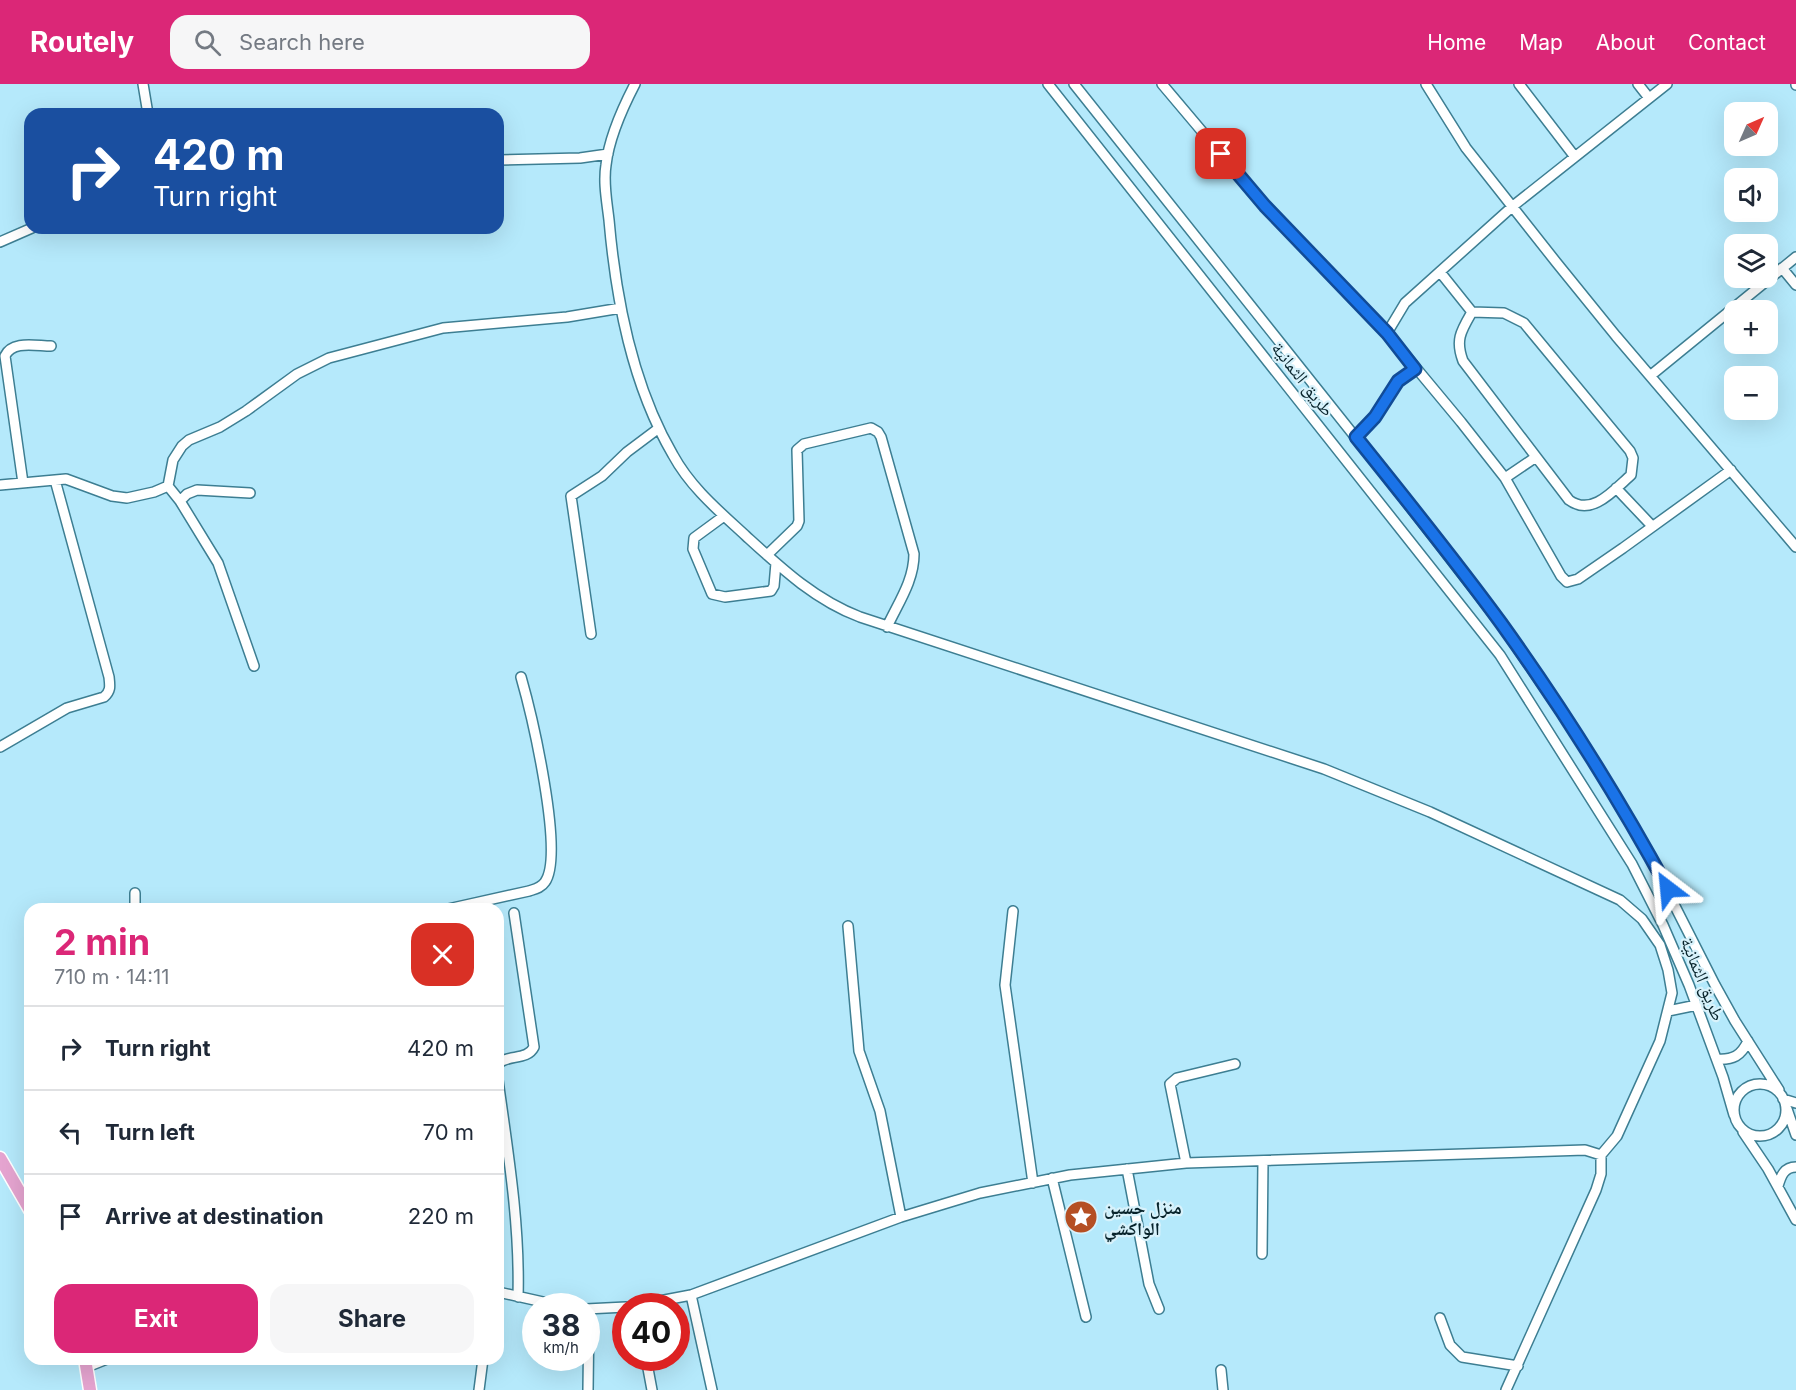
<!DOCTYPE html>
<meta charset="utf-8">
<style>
:root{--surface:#fff;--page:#f6f6f7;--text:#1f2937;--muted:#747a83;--line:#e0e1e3;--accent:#db2777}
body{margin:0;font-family:Inter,"Noto Naskh Arabic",sans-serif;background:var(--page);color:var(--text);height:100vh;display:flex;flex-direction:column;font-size:22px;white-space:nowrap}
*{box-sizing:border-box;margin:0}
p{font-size:20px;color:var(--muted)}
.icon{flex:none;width:33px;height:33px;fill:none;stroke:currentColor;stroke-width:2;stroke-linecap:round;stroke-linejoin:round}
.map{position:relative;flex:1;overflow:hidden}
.drawer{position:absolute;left:24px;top:819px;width:480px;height:462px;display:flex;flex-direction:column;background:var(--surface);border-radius:18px;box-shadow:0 6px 24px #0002}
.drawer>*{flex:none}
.top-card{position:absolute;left:24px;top:24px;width:480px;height:126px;border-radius:18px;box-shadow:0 6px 24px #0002;background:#1a4fa0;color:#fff;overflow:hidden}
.needle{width:39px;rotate:45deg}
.fabs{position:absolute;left:1724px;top:18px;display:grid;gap:12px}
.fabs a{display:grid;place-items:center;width:54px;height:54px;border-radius:12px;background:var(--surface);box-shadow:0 6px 24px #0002;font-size:30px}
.speed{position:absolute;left:522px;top:1209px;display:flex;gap:12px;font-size:30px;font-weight:700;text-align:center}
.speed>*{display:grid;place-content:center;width:78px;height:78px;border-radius:50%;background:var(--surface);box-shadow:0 6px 24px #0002;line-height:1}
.speed small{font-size:15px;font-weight:400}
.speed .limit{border:9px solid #d22;background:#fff;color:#111}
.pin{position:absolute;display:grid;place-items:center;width:51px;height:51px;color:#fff;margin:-26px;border-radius:12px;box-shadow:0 3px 9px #0006}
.me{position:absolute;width:66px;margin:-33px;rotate:331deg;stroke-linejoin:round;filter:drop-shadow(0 0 4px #0008)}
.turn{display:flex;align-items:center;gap:21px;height:126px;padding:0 30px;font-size:27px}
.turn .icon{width:78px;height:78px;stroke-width:2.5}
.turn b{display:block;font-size:42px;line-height:51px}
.round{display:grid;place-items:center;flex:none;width:63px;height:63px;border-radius:18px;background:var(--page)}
.head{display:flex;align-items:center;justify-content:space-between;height:102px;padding:0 30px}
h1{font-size:36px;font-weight:700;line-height:45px;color:var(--accent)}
.action{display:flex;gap:12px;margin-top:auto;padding:12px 30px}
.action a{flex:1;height:69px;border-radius:18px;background:var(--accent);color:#fff;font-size:24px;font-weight:700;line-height:69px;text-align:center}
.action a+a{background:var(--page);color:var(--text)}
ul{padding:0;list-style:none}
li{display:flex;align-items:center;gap:18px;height:84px;padding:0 30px;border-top:2px solid var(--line)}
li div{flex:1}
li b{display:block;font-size:22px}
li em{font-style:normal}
header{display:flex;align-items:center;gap:36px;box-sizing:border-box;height:84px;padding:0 30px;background:var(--accent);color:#fff}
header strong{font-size:28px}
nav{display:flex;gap:33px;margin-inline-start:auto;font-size:21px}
.search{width:420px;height:54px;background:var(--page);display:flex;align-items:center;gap:15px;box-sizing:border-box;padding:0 21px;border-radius:18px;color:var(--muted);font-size:22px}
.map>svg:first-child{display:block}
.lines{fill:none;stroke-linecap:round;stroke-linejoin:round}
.minor-casing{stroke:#3d7e92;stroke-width:12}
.major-casing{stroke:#fff;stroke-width:15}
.minor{stroke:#fff;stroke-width:9}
.major{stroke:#e5a4d0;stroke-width:12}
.route-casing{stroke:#114b97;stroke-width:15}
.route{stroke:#1a73e8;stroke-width:10}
.labels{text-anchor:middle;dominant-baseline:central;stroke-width:4.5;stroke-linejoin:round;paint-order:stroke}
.street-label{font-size:18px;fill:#07232b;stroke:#d8f2fb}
.poi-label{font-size:18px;font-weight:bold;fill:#07232b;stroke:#d8f2fb;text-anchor:start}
</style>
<header>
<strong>Routely</strong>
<div class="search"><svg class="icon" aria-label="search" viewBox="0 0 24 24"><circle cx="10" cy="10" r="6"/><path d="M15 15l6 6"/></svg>Search here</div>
<nav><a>Home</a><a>Map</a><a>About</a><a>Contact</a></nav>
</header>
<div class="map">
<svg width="1796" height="1306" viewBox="0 0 1796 1306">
<rect width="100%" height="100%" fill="#b5e9fb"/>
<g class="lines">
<defs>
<path id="minor" d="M143,0l5,30
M635,0c-13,25 -26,54 -29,81 -3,18 1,37 3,55 7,80 23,165 64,235 18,33 46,56 73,81 35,32 69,64 114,81l464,152 106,43 190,88 22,19 18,26 8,25 4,23 -12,48 -43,95 -16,19v19l-5,16 -90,200
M1048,0l452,571 132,209 31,61 26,60 34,92 11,38
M1074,0l306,384 121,156 82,120 66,111 66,130 20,36 44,69
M1162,0l103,122 122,127 74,89 44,56 56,98 6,6 11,-3 45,-31 108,-78
M1426,0l40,64 90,114 60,74 180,211
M1519,0l56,73
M1638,0l11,14
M1796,0v1
M498,76l82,-2 28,-4
M0,158l32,-14
M1782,184l14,17
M1440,188l32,40
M1472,228l32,1 20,10 106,128 3,7 -2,17c-17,15 -39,42 -62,25l-106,-139c-8,-21 -2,-30 9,-49z
M1387,249l18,-30 108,-97 154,-122
M1650,292l146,-119
M1356,353l19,-20 23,-36 17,-12
M1505,394l31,-21
M23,399l-18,-127c7,-16 31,-10 46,-10
M0,401l66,-6 46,17 15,2 27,-6 14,-6 5,-26 9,-14 7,-6 31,-13 26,-16 51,-37 32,-16 114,-30 124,-11 54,-9
M168,402l12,15 38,62 36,103
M1616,404l36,38
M180,417l7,-7 10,-4 53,3
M724,432l-30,22 -1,11 19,45 13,3 46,-6 3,-5 2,-23
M767,471l30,-29 2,-5 -2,-71 7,-6 67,-16 7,4 3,5 33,117c0,27 -16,49 -27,73
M591,550l-20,-138 31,-20 25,-24 32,-24
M0,663l67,-39 37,-11c7,-6 6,-11 5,-20l-54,-197
M135,825v-16
M448,825l81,-18c6,-2 12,-3 16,-9 20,-28 -14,-170 -24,-205
M1013,827l-8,74 28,198
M848,842l11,125 21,60 21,106
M1668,927l29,-6
M1717,975c16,1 24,-3 31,-18
M498,980c10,-10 29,-3 36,-17l-20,-134
M498,996c10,72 22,144 20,217
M1734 1026a26 26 0 1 1 52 0a26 26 0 1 1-52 0Z
M1783,1015l13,4
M1787,1025l9,26
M1743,1048l25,37 28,51
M1186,1079l-16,-79 7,-6 58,-14
M1127,1085l22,115 10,25
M1052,1094l34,139
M1778,1102c3,-10 6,-19 18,-19
M1262,1170l1,-93
M498,1208l63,14
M691,1211l21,95
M633,1222l58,-11 210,-78 46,-14 33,-10 90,-18 116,-12 399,-13 16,5
M586,1225l40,-2
M1440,1234l10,27 12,12 56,9
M646,1274l6,32
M87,1283l20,-8
M1221,1286l2,20
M479,1306l4,-31
M588,1306l1,-80"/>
<path id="major" d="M0,1074l30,52
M85,1275l5,31"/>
</defs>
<!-- minor casing -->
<use href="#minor" class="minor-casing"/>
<!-- major casing -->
<use href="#major" class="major-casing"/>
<!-- minor -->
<use href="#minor" class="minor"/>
<!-- major -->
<use href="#major" class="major"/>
</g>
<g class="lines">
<defs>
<path id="route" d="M1221,70l44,52 122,127 28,36 -17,12 -23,36 -19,20c49,61 99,123 145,186 61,85 117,174 167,266"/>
</defs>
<!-- route casing -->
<use href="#route" class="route-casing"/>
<!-- route -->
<use href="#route" class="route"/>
</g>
<!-- icons -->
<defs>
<symbol id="sight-disc" viewBox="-11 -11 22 22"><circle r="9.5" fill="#b54f23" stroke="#d8f2fb"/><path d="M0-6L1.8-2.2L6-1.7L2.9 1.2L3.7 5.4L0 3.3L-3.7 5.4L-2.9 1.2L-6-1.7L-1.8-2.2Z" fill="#fff"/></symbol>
</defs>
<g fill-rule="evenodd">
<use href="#sight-disc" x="1062" y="1114" width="38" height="38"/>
</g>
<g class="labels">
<!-- street labels -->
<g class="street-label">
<text transform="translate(1303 295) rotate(52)">طريق الثمانية</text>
<text transform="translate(1703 895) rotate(68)">طريق الثمانية</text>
</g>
<!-- poi labels -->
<g class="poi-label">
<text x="1104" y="1123">منزل حسين<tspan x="1104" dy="21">الواكشي</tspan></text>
</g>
</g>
</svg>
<div class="fabs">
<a><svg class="needle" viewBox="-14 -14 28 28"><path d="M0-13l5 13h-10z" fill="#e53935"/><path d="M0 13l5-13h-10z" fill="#747a83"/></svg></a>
<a><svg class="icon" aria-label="sound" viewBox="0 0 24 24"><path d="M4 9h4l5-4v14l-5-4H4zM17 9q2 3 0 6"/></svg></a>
<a><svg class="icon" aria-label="layers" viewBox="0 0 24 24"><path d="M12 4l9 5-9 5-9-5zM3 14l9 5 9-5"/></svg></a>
<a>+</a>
<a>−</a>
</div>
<div class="speed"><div>38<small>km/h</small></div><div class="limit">40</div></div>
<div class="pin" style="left:1221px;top:70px;background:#d93025"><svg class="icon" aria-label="arrive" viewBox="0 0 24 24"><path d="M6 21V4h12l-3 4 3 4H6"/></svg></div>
<svg class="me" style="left:1668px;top:805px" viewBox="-20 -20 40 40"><path d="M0-17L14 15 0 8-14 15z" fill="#1a73e8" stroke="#fff" stroke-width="4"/></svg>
<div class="top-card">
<div class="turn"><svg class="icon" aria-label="right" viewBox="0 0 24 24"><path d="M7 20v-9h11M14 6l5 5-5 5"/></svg><div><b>420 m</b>Turn right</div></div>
</div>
<section class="drawer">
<div class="head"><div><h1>2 min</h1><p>710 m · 14:11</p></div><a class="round" style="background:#d93025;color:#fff"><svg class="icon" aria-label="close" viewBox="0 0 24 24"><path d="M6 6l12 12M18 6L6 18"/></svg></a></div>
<ul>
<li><svg class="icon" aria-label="right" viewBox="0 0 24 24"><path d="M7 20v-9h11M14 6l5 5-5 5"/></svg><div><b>Turn right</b></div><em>420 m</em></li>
<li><svg class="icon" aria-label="left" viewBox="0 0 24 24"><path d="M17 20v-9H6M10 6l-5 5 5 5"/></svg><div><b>Turn left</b></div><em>70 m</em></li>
<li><svg class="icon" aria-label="arrive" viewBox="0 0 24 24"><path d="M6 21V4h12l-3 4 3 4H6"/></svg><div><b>Arrive at destination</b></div><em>220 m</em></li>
</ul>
<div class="action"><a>Exit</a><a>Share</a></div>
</section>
</div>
